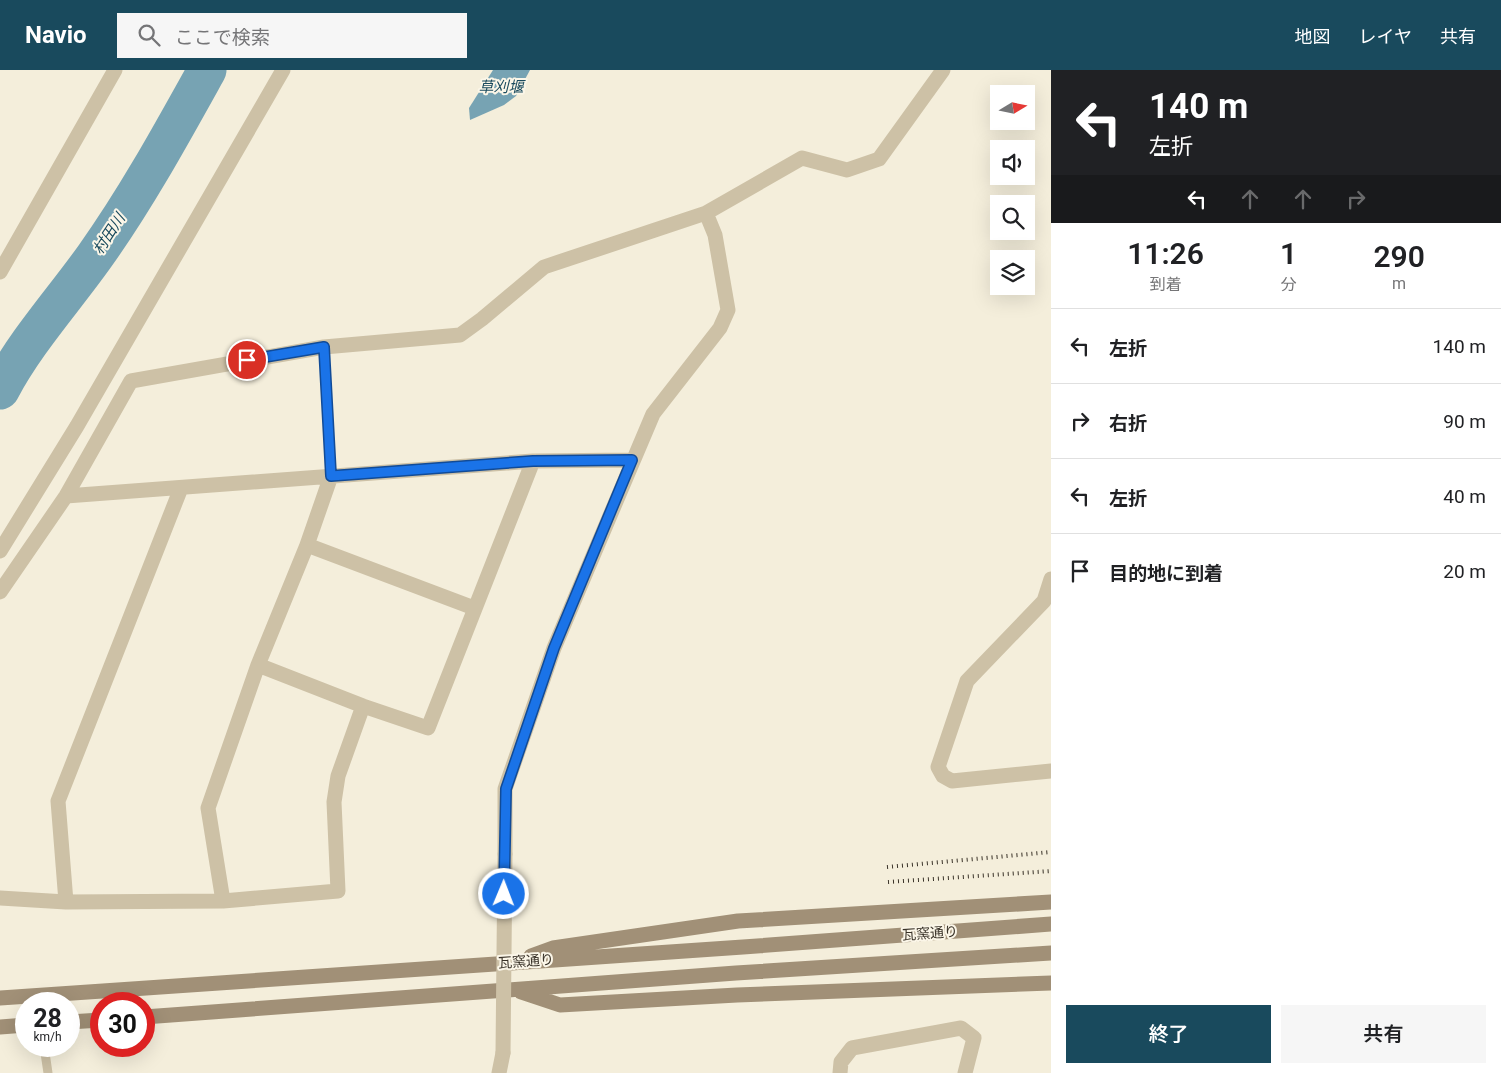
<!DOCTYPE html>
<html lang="ja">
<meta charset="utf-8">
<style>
:root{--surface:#fff;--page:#f6f6f6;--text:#202124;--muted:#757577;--line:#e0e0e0;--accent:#194a5d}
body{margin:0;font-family:Roboto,"Noto Sans JP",sans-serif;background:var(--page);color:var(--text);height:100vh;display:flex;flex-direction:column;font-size:19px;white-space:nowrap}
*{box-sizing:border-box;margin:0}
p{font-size:16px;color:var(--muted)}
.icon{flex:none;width:28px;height:28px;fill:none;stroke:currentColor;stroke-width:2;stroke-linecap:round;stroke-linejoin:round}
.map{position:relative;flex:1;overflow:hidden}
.details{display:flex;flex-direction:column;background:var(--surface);width:450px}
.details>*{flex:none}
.top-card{background:#202124;color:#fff;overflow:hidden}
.needle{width:32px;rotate:80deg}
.fabs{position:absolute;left:990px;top:15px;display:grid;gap:10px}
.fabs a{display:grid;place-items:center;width:45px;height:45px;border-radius:0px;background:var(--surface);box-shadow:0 5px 20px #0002;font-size:25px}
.speed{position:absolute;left:15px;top:922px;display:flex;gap:10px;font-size:25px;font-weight:700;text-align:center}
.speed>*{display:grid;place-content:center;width:65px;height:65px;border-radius:50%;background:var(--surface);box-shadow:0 5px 20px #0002;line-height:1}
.speed small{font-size:12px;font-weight:400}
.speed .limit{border:8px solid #d22;background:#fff;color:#111}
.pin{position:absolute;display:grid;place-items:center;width:42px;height:42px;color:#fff;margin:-21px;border:2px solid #fff;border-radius:50%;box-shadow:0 1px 5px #0007}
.me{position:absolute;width:55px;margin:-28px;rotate:1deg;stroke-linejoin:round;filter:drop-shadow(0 0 4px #0008)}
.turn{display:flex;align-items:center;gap:18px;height:105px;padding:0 15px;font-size:22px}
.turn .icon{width:65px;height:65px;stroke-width:2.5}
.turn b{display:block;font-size:35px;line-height:42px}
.lanes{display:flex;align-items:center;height:48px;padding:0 15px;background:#0003;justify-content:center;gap:25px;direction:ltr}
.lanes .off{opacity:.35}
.eta{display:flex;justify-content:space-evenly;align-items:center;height:85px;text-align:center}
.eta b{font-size:30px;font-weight:600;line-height:35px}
.action{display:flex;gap:10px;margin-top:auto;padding:10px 15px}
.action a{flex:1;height:58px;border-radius:0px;background:var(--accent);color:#fff;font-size:20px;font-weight:600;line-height:58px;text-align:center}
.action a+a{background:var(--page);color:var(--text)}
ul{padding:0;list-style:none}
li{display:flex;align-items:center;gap:15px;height:75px;padding:0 15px;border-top:1px solid var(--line)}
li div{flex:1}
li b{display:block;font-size:19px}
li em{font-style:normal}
header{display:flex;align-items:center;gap:30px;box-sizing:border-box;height:70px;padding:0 25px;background:var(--accent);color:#fff}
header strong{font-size:24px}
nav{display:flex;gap:28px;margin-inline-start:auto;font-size:18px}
.search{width:350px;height:45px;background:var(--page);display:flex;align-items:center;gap:12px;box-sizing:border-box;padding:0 18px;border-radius:0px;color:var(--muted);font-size:19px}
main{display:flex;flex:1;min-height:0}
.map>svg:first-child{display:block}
.water{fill:#77a3b3}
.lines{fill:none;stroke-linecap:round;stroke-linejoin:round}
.river{stroke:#77a3b3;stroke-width:39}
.lane{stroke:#cdc1a6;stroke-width:9}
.street{stroke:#cdc1a6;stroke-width:15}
.secondary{stroke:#a19077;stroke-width:15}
.rail{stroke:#383127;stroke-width:4;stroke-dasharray:1 4;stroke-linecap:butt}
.street-bridge{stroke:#cdc1a6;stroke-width:15}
.route-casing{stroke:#114b97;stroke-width:12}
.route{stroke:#1a73e8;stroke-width:9}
.labels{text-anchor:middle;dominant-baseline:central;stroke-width:4;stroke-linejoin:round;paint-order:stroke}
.street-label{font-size:14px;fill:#383127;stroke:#fbf6e8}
.water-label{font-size:15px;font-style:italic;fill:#194a5d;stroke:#fbf6e8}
</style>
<header>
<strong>Navio</strong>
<div class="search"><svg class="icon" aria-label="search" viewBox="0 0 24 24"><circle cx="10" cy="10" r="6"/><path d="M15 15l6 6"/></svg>ここで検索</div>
<nav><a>地図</a><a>レイヤ</a><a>共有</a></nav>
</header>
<main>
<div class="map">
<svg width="1051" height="1003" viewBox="0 0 1051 1003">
<rect width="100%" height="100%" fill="#f4eedb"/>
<!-- water -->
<path class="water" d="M493,0h37l-14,26 -12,9 -34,15 -1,-12z"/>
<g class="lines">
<!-- river -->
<path class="river" d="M0,320c26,-49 63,-89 95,-134 42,-59 77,-123 112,-186"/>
<!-- lane -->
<path class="lane" d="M324,277l7,129
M44,976l4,27"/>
<!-- street -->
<path class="street" d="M0,202l115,-202
M66,426l467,-35 99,-1
M307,475l167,63
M0,481l77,-125 206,-356
M1051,509l-7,22 -77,80 -29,86 5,9 9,5 99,-10
M0,522l66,-96 65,-115 193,-34 136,-12 22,-16 62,-52 162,-54 96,-55 45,12 32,-11 64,-89
M258,595l105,41 65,22 105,-267
M505,784v-65l49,-141 99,-234 67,-86 8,-18 -13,-75 -9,-22
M0,828l66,4 157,-1 115,-10 -4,-89 4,-26 25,-70
M223,831l-15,-93 50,-143 49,-120 24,-69
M66,832l-8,-101 123,-313
M499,1003l4,-20
M840,1003l1,-11 11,-14 109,-20 13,10 -9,35"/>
<!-- secondary -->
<path class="secondary" d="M531,886l22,-8 185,-27 313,-19
M521,922l39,13 177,-10 314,-12
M0,928l743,-51 308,-23
M144,947l592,-44 315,-20
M69,952l32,-2
M0,957l26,-2"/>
<!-- rail -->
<path class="rail" d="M887,797l164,-15
M888,812l163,-11"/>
<!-- street-bridge -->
<path class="street-bridge" d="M503,983l2,-199"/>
</g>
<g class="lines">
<defs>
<path id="route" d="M247,290l77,-13 7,129 202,-15 99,-1 -78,188 -48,141 -2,105"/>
</defs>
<!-- route casing -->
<use href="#route" class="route-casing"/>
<!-- route -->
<use href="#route" class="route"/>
</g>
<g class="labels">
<!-- street labels -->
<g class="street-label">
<text transform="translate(930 863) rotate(-4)">瓦窯通り</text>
<text transform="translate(526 891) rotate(-4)">瓦窯通り</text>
</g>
<!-- water labels -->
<g class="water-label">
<text x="501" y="17">草刈堰</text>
<text transform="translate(109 164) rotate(-57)">村田川</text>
</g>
</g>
</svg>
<div class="fabs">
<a><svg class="needle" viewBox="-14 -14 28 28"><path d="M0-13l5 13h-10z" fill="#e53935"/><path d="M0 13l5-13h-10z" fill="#757577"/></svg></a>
<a><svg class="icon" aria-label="sound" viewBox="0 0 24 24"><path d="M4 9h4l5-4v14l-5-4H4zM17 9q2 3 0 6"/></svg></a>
<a><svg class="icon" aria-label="search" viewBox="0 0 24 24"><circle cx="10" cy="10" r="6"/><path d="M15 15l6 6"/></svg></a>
<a><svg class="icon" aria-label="layers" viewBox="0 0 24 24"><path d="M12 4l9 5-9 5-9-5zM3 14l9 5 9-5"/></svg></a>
</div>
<div class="speed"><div>28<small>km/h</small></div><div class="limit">30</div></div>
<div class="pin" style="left:247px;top:290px;background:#d93025"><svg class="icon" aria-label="arrive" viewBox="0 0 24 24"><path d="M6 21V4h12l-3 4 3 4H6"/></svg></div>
<svg class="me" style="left:504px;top:824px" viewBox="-20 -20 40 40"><circle r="17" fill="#1a73e8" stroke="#fff" stroke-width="3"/><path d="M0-11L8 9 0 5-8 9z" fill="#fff"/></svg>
</div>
<section class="details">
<div class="top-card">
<div class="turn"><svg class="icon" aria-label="left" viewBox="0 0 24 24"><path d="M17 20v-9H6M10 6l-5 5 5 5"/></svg><div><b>140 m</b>左折</div></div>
<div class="lanes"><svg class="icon" aria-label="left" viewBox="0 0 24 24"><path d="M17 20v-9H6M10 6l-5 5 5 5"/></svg><svg class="icon off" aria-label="ahead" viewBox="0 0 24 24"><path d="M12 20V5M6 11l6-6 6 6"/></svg><svg class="icon off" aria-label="ahead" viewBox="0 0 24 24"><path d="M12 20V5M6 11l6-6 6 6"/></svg><svg class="icon off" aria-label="right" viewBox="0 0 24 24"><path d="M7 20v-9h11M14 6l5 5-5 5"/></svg></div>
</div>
<div class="eta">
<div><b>11:26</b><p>到着</p></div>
<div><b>1</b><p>分</p></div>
<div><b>290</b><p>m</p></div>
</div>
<ul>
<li><svg class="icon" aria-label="left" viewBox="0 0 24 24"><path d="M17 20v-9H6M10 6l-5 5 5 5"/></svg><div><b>左折</b></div><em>140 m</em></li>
<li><svg class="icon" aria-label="right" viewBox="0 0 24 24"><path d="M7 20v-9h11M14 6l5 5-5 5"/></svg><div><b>右折</b></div><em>90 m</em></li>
<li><svg class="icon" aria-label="left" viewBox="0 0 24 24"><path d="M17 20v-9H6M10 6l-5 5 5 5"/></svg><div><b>左折</b></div><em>40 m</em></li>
<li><svg class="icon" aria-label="arrive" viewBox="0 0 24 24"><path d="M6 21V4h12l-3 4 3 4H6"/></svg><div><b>目的地に到着</b></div><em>20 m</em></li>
</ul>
<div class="action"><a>終了</a><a>共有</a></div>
</section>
</main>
